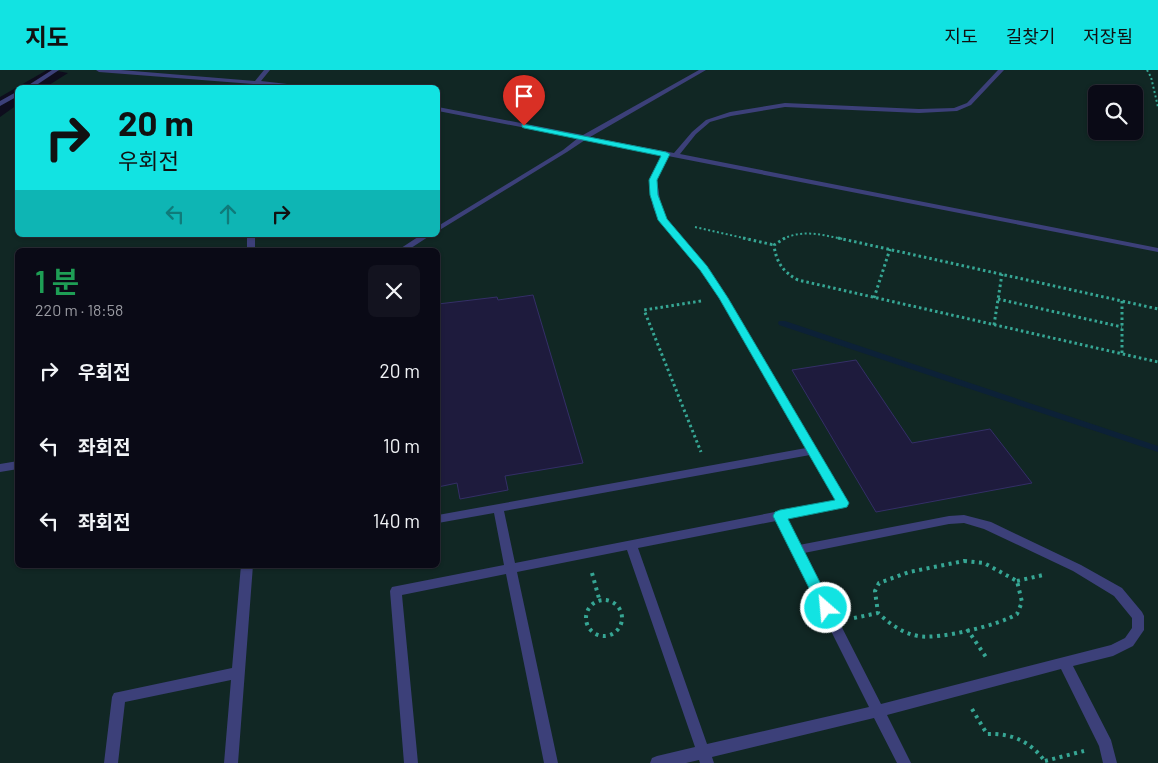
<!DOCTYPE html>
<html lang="ko">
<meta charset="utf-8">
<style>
:root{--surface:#0a0a16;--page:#13131f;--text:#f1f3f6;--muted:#999aa1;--line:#2a2b35;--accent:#12e3e2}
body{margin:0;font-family:Barlow,"Noto Sans KR",sans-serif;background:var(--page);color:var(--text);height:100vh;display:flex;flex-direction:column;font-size:19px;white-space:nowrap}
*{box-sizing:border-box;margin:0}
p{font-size:16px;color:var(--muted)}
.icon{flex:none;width:28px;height:28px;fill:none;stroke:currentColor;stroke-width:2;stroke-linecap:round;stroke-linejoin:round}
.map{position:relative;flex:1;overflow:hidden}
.details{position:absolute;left:15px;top:178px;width:425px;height:320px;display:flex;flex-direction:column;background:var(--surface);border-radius:8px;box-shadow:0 1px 4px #0004,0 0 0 1px var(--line)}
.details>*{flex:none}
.top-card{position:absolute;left:15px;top:15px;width:425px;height:152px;border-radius:8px;box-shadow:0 1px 4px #0004,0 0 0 1px var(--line);background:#12e3e2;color:#111;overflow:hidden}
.tools{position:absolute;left:1088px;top:15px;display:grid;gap:10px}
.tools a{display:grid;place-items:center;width:55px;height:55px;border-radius:8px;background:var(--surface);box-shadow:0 1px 4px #0004,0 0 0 1px var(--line);font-size:25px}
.pin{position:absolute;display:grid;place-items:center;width:42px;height:42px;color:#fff;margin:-51px -21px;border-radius:50% 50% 50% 0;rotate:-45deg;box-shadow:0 0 5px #0007}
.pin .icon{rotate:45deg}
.me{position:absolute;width:55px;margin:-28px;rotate:333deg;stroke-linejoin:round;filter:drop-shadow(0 0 4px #0008)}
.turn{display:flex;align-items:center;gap:18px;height:105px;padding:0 20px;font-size:22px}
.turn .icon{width:65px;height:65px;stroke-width:2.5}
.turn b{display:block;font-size:35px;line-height:42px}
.lanes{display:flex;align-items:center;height:48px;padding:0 20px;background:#0003;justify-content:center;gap:25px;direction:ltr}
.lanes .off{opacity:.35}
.round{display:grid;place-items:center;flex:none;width:52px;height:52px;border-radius:8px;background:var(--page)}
.headline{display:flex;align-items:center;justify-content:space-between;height:85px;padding:0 20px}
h1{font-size:30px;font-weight:600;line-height:38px;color:#1e9e55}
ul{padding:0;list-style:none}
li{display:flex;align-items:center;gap:15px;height:75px;padding:0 20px}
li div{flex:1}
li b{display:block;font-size:19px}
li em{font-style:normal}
header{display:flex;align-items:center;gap:30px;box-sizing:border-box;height:70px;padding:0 25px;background:var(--accent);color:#111}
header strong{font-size:24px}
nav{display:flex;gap:28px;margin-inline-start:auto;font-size:18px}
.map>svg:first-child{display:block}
.green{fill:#112724;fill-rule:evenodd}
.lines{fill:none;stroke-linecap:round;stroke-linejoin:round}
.stream{fill:#0c2137;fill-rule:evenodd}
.building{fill:#1e1b3d;stroke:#342f67}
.path-far2{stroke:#36a694;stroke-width:2;stroke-dasharray:2 2.5;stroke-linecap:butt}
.path-far1{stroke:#36a694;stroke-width:3;stroke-dasharray:2.5 3;stroke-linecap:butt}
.path{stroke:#36a694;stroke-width:4;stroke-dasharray:3 4.5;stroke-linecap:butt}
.minor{fill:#3c4079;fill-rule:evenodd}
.route{fill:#12e3e2;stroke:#0c9493}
</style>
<header>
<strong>지도</strong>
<nav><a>지도</a><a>길찾기</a><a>저장됨</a></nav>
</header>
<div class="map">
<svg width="1158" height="693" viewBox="0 0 1158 693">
<rect width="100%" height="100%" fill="#0e0d1d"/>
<!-- green -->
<path class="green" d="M0,0h47l-47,27z
M52,0h1106v693h-1158v-646l17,-12 1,130h420v-147l-392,-1 22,-14zM1096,24h38v37h-38zM18,180h420v315h-420z"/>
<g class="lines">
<!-- stream -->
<path class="stream" d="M779,251h6l373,125v6l-379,-127 -1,-2z"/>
</g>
<!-- building -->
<path class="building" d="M533,225l50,168 -78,13 3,14 -48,9 -3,-16 -19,4v-183l59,-7 1,3z
M856,290l56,83 78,-14 42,54 -156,29 -84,-142z"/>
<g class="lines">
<!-- path-far2 -->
<path class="path-far2" d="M1147,0l4,7 7,30
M695,157l53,12
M783,169c20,-10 39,-4 60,0"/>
<!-- path-far1 -->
<path class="path-far1" d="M743,168l31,7
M785,168l-11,7c2,17 9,27 24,35l360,82
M838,168l320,71
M874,228l16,-49
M998,229l124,28
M701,231l-57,9 57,142
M1122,231v53
M994,255l8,-51"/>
<!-- path -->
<path class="path" d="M964,491l20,2 33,18 5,21 -5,12c-17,11 -79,26 -99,22 -16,-3 -28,-12 -40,-23l-3,-22 4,-8 30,-11z
M592,503l8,29
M1017,511l26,-6
M586 548a18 18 0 1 1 36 0a18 18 0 1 1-36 0Z
M854,548l24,-5
M967,559l21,31
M972,639l15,25c25,-1 45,8 59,29
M1045,691l39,-10"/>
<!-- minor -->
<path class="minor" d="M52,0h7l-27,18h-8z
M96,0h25l134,11 9,-11h6l-9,11 61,7h-32l-31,-3v3h-6v-4l-154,-12z
M699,0h7l-116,67 84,16 18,-21 14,-12 24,-8 55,-9 134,6 35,-1 13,-5 31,-33h6l-33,35 -14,6 -38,2 -134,-6 -54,9 -21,6 -14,12 -16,20 478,94v4l-490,-96 -11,24 4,27 6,12 39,47 21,32 122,205 -2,3 -4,1 -57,12 13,26 150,-29 15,-1 27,7 90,43 41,23 20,24 2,4v14l-11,16 -20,10 -40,10 38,74 6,23h-14l-4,-17 -38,-77 -174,46 24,48h-14l-23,-45 -162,39 2,6h-14l-1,-3 -13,3h-36l2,-5 5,-2 38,-9 -68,-197 -110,22 41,191h-14l-38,-189 -104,21 16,168h-14l-14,-172 2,-4 112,-22 -10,-52 -56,10v-8l368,-67 -87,-150 -19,-29 -41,-49 -6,-13 -4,-27 13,-25 -77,-15 -18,12 -129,79v-5l125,-76 15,-12 -140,-27v-4l145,28zM810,385l26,45 -321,63 -11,-52zM776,451l93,186 -162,37 -69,-196zM964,453l20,6 89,42 41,25 18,22v10l-7,10 -14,7 -230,59 -77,-151 145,-29z
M18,21v5l-18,10v-5z
M247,165h8v15h-8z
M421,165h10l-23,15h-10z
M18,391v8l-18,3v-8z
M241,495h12l-15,198h-14l7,-83 -106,22 -7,61h-14l8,-66 2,-4 118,-25z"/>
</g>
<!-- route -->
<path class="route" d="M522,54l144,28 4,2 -13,26 1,15 9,24 40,47 21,32 121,205 -2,4 -4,1 -55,11 45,89 -2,4 -5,2 -5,-2 -48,-96 2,-4 5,-2 55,-10 -116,-202 -19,-28 -42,-50 -8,-25 -1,-15 12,-24 -137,-28 -2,-1z"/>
</svg>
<div class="tools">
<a><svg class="icon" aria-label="search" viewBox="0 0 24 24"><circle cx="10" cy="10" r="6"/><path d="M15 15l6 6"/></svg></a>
</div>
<div class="pin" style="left:524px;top:56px;background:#d93025"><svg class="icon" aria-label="arrive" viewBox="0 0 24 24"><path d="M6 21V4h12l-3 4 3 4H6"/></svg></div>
<svg class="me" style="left:826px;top:538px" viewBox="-20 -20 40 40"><circle r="17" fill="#12e3e2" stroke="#fff" stroke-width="3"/><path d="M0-11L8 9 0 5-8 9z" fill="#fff"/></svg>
<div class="top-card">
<div class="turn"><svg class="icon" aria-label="right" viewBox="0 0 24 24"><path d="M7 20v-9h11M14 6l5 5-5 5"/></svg><div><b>20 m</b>우회전</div></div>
<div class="lanes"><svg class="icon off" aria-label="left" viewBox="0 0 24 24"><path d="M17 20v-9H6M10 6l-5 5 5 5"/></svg><svg class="icon off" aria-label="ahead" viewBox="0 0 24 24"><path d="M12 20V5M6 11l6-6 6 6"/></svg><svg class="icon" aria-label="right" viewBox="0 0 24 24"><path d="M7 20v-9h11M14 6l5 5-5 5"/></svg></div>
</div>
<section class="details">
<div class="headline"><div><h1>1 분</h1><p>220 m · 18:58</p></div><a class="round"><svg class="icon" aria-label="close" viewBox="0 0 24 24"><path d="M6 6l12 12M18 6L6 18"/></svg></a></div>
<ul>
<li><svg class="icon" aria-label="right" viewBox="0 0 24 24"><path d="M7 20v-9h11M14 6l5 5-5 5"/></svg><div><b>우회전</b></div><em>20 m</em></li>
<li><svg class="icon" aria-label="left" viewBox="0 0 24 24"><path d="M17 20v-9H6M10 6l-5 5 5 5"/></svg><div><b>좌회전</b></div><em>10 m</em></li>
<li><svg class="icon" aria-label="left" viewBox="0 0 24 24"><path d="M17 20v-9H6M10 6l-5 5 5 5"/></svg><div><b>좌회전</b></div><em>140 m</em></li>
</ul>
</section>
</div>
